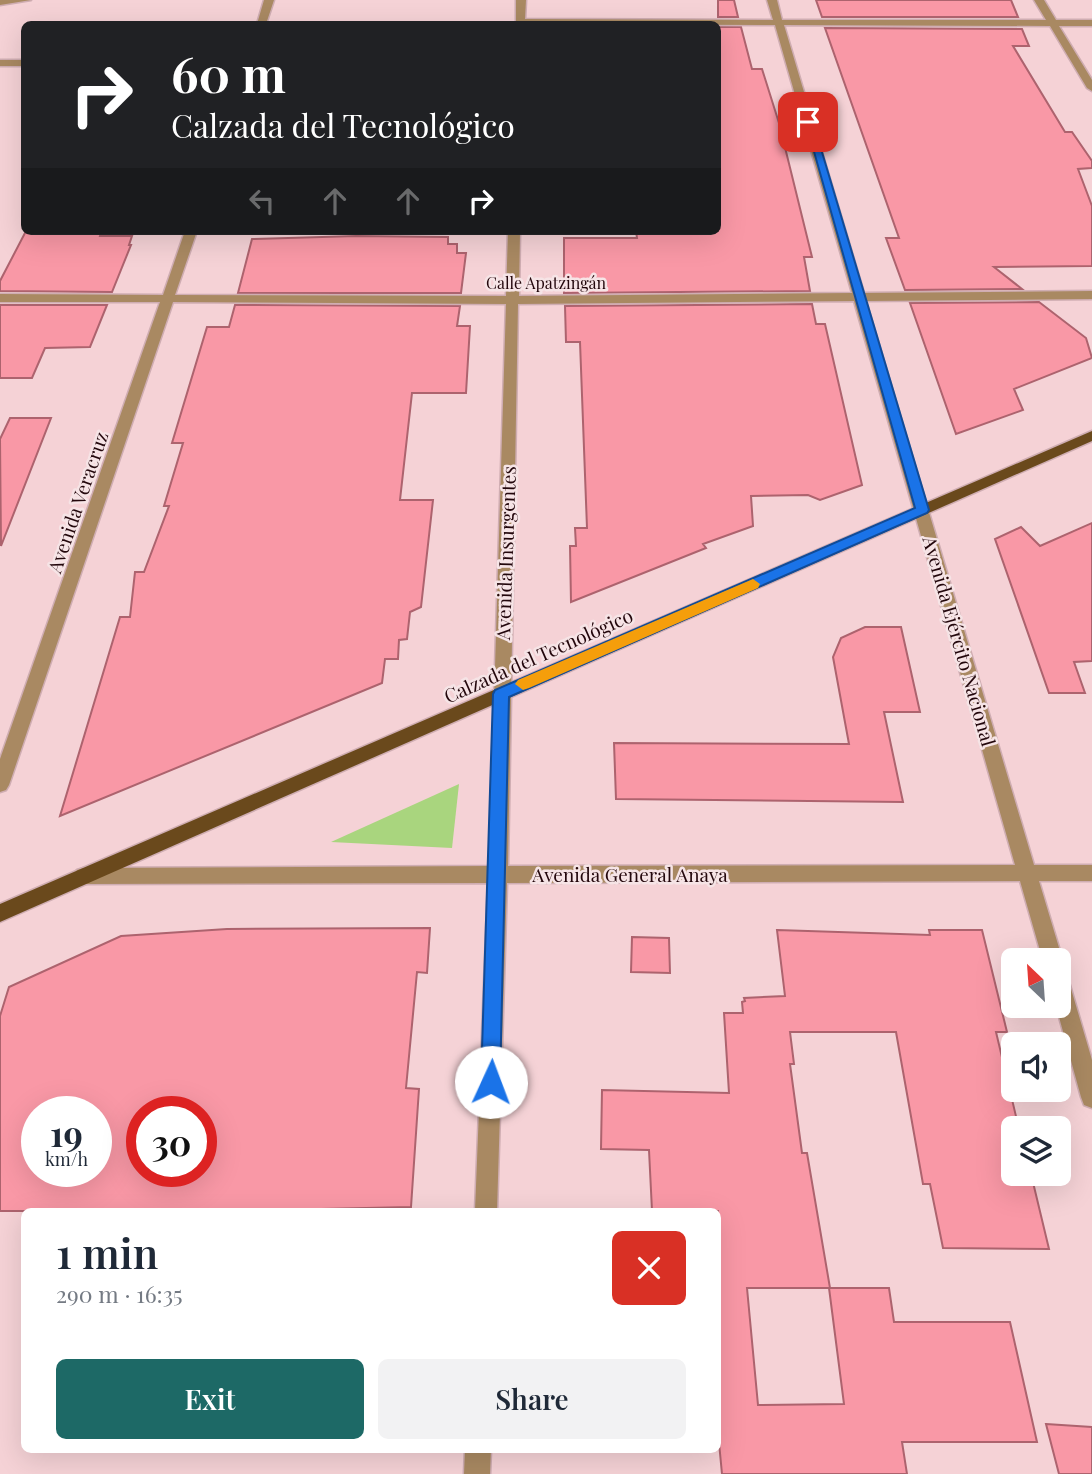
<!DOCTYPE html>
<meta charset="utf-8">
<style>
:root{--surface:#fff;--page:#f2f2f3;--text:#1f2937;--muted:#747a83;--accent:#1d6966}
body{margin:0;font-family:"Playfair Display",serif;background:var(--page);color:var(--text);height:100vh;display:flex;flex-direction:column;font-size:26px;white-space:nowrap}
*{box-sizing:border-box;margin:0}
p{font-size:23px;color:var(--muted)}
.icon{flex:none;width:38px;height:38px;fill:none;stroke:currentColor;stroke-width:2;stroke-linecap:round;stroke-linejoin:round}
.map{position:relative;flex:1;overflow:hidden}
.side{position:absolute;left:21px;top:1208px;width:700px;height:245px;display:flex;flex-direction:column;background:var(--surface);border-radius:10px;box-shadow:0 7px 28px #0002}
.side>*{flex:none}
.guide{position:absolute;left:21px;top:21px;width:700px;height:214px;border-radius:10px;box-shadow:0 7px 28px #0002;background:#202124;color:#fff;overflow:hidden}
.needle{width:46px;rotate:335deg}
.buttons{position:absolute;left:1001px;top:948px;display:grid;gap:14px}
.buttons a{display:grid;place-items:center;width:70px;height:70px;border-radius:10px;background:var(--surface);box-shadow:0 7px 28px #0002;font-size:35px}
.speed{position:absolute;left:21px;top:1096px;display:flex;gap:14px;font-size:35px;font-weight:700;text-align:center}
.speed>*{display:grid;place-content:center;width:91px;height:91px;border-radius:50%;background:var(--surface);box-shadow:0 7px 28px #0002;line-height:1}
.speed small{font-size:18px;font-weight:400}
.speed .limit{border:10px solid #d22;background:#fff;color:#111}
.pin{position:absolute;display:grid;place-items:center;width:60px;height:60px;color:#fff;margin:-30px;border-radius:14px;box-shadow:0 4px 10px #0006}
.me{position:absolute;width:77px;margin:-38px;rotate:2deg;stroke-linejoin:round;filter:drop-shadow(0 0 5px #0008)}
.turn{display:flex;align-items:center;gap:24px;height:147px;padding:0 35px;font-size:32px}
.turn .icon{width:91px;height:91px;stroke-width:2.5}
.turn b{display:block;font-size:49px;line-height:60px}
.lanes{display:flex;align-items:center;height:66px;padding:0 35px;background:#0003;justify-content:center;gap:35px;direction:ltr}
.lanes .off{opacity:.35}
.round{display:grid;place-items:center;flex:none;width:74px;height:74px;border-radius:10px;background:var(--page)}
.summary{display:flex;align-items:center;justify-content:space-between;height:119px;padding:0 35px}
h1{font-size:42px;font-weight:600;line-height:52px}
.action{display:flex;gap:14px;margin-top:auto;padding:14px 35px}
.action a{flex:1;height:80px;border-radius:10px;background:var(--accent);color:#fff;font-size:28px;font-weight:600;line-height:80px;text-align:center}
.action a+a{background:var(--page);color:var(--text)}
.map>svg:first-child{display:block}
.green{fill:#a9d57e}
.building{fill:#f998a6;stroke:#ad636e;stroke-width:2;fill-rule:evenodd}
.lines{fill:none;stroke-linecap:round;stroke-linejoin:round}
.minor-casing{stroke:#cfadb2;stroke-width:3}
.major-casing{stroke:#cfadb2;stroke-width:3}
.minor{fill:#a98962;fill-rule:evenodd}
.major{fill:#6a491c;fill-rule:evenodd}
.route{fill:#1a73e8;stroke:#114b97;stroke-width:2}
.slow{fill:#f59e0b}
.labels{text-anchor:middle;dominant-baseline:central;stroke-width:5;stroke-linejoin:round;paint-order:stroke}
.far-street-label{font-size:16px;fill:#23070c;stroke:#f6e4e6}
.street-label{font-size:19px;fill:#23070c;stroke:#f6e4e6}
</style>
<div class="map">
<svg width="1092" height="1474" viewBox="0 0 1092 1474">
<rect width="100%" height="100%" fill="#f5d2d6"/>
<!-- green -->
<path class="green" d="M459,784l-7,64 -121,-6z"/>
<!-- building -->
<path class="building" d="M718,0h16l4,17h-20z
M816,0h195l7,17h-196z
M718,27h23l11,42h10l17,54 33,134h-8l6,34 -246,2v-55h73l-1,-7h82z
M825,28l197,1 7,17h-16l52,86h7l20,29v7l-14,1 14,37v60l-98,1 28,22 -117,1 -19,-52h13z
M26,231h47l28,2 -1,3h32l-3,9h2l-19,47 -112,-1v-10z
M356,236l92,1v7h9v9h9l-5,40h-223l14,-54z
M1039,302l47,36 6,20 -78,31 9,21 -67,24 -46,-131z
M812,304l4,20h9l37,161 -42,15 -12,-5 -57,1 2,30 -50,18 3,4 -135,54 -1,-56h6l-1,-18h12l-7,-186h-14l-1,-36z
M0,305h107l-17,42 -45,1 -13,30h-32z
M235,305l225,1 -3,20h13l-4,67h-54l-12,107h33l-12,107 -11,5 -3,27 -8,1 -1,19h-13l-3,24 -322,133 60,-199h10l5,-45h9l25,-66h-5l19,-63h-11l35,-116h22z
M10,418h41l-50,128 -1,-107z
M1092,523v138l-18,1 11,31h-36l-54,-154 26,-12 19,19z
M865,627h36l19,85h-36l19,90 -287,-3 -2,-56 235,1 -16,-87 8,-19z
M430,928l-3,45 -10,-1 -11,116 13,1 -8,118 -180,4h-231v-195l9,-29 112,-51 106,-7zM37,1111h59v60h-59zM142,1111h59v60h-59z
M777,930l153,5 -1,-5h53l25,102h-11l23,97h-6v45h18l18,75 -106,-1 -13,-64h-7l-27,-152h-106l4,32h-4l12,89h5l23,135h-83l11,117 86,-1 -15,-116h60l5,34h116l27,120h-135l5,32h-185l-4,-42v-221h-66l-3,-61 -48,-1 1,-59 127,3 -5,-80h19l-1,-11 3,-1 -1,-3 41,-2z
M632,937l37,1 1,35 -39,-1z
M1046,1424l46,3v47h-33z"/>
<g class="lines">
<defs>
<path id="minor" d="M0,0h31l-31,5z
M264,0h10l-8,24h-9z
M516,0h10l-1,19 248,1 -6,-20h10l5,20h264l-12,-20h10l12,20h36v6h-33l33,54v11l-5,-3 -37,-62 -266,-1 80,268 228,-2v8l-226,2 168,564h58v16h-53l24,80 -4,7v-7h-16l-23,-80 -513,2 -10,328h-22l13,-328 -404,1 -7,-2 -3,-6 3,-6 7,-2 405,-2 17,-562 -333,-2 -164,483 -3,5 -6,2v-33l160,-457h-160v-8l163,1 22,-64h12l-22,64 331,1 2,-65h12l-1,65 333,-3 -77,-268 -259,-1zM854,301l161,564 -507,1 10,-562z
M0,60h24v6h-24z
M1059,973l7,2 3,7 23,78v48l-8,-3 -3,-8 -25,-91h3z
M465,1449h26l-1,25h-26z"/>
<path id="major" d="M1092,431v10l-1092,481v-18z"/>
</defs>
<!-- minor casing -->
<use href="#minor" class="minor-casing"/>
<!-- major casing -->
<use href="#major" class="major-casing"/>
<!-- minor -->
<use href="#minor" class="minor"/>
<!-- major -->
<use href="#major" class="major"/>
</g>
<!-- route -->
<path class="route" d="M805,120l8,2 116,388 -2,3 -418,184 -9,385 -2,6 -7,3 -7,-3 -3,-6 12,-388 2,-4 420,-182z"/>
<!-- slow -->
<path class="slow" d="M753,579l7,5 -2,4 -229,100 -6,2 -8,-6 3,-4z"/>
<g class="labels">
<!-- far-street labels -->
<g class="far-street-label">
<text x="546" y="282">Calle Apatzingán</text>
</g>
<!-- street labels -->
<g class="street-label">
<text transform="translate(77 502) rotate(-71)">Avenida Veracruz</text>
<text transform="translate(505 553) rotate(-88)">Avenida Insurgentes</text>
<text transform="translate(960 641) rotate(74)">Avenida Ejército Nacional</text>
<text transform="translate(538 655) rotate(-24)">Calzada del Tecnológico</text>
<text x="630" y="874">Avenida General Anaya</text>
</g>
</g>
</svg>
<div class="buttons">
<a><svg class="needle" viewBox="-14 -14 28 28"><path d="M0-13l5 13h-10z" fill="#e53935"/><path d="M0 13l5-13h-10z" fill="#747a83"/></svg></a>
<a><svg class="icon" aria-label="sound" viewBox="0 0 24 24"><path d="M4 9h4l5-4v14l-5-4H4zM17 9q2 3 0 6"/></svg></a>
<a><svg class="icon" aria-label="layers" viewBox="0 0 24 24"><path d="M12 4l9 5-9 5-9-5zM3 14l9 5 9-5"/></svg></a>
</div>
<div class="speed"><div>19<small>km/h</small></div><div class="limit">30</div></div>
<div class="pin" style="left:808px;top:122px;background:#d93025"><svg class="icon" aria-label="arrive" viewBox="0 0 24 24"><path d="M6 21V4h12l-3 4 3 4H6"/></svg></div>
<svg class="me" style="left:491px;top:1082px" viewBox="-20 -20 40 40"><circle r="19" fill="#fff"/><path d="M0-13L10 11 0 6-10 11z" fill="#1a73e8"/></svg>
<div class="guide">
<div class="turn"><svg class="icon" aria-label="right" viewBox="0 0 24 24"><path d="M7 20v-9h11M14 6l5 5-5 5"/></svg><div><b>60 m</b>Calzada del Tecnológico</div></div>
<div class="lanes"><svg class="icon off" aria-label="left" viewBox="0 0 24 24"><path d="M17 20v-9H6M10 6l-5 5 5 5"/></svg><svg class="icon off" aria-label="ahead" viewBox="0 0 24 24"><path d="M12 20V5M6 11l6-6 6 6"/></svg><svg class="icon off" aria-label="ahead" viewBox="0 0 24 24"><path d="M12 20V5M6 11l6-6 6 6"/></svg><svg class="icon" aria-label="right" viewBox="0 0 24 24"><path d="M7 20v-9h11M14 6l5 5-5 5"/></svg></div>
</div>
<section class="side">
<div class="summary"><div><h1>1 min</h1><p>290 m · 16:35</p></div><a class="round" style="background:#d93025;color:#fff"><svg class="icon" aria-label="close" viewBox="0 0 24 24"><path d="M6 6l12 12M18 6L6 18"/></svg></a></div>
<div class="action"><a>Exit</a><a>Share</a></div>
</section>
</div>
